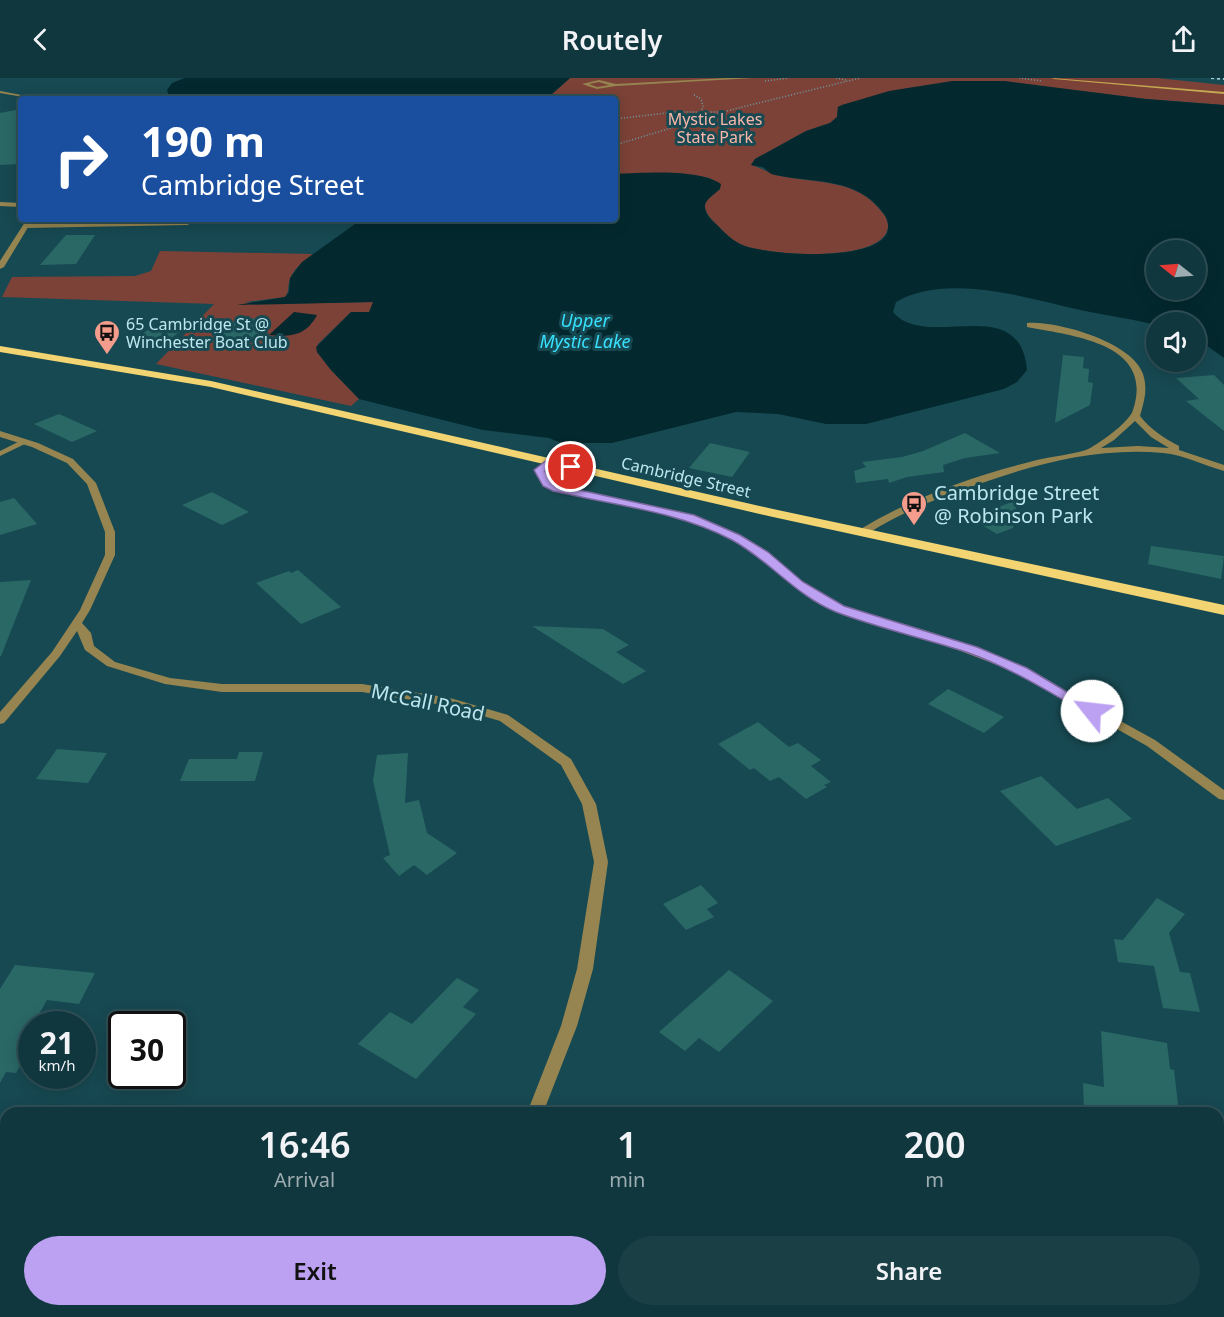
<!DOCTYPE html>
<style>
:root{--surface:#11373e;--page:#1a3f45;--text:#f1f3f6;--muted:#9cacb0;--line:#305158;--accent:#bca0f2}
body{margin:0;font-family:"Noto Sans",sans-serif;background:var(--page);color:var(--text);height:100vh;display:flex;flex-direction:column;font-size:22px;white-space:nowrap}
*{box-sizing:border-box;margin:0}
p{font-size:20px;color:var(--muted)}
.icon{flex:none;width:33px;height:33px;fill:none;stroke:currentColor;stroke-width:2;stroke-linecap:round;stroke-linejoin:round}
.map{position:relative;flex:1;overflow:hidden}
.sheet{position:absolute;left:0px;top:1029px;width:1224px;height:210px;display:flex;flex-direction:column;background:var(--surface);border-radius:18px 18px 0 0;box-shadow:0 3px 15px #0003,0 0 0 2px var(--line)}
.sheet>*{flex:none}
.banner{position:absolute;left:18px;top:18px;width:600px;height:126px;border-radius:6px;box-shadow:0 3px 15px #0003,0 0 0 2px var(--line);background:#1a4fa0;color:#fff;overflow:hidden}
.needle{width:39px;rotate:287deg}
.controls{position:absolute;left:1146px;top:162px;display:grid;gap:12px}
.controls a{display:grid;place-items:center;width:60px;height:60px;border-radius:50%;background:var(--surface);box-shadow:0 3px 15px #0003,0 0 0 2px var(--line);font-size:30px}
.speed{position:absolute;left:18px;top:933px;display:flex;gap:12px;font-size:30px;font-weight:700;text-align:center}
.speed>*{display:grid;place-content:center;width:78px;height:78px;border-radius:50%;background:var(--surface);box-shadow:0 3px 15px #0003,0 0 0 2px var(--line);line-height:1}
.speed small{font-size:15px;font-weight:400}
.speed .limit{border:3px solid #111;border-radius:9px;background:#fff;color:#111}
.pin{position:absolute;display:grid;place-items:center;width:51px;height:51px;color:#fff;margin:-26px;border:3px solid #fff;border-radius:50%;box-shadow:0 2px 6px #0007}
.me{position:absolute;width:66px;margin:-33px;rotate:299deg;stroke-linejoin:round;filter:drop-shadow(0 0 4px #0008)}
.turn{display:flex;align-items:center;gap:21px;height:126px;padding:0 24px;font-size:27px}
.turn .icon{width:78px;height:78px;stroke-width:2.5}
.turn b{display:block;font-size:42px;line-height:51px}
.eta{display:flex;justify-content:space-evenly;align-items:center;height:102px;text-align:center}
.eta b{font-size:36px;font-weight:600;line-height:42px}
.button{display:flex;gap:12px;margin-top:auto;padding:12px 24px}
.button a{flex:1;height:69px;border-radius:36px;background:var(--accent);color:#111;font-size:24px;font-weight:600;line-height:69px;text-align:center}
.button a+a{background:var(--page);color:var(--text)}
header{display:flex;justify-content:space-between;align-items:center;height:78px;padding:0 24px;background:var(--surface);font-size:27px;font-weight:600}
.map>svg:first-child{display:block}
.green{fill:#7c4237}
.water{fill:#03292f;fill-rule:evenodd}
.building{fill:#2a6866}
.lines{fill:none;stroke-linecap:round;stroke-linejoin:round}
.path{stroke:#6e9ca5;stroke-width:1.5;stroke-dasharray:1 2;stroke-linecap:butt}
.service{fill:#968550;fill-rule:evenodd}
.minor{fill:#968550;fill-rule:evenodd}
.tertiary{fill:#968550;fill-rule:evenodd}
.secondary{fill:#c5a951;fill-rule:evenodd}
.trunk{fill:#f2d472;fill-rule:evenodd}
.rail{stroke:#a4cfd8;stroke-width:2;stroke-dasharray:3 3;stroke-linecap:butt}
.route{fill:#bca0f2;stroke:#7a689d;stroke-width:1.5}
.labels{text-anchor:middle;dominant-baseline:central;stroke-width:6;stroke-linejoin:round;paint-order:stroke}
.far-park-label{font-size:16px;fill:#fab7a9;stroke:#174952}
.far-poi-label{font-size:16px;fill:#bde7f0;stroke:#174952;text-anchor:start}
.far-street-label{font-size:16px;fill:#bde7f0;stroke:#174952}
.far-water-label{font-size:18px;font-style:italic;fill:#37e1fd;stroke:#174952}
.poi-label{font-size:20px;fill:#bde7f0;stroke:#174952;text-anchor:start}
.street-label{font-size:20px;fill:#bde7f0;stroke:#174952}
</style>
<header><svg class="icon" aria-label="back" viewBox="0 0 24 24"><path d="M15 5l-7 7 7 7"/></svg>Routely<svg class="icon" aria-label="share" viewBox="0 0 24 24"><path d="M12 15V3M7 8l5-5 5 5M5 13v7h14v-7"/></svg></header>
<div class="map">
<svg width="1224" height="1239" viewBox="0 0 1224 1239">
<rect width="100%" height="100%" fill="#174952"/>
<!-- green -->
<path class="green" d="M570,0h587l67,7v20l-78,-6 -148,-18 -90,7 -66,17 -4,2 -1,10 -7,6 -24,8 -51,28 -4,6c9,2 17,8 25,10 37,9 79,2 105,36 5,5 9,13 6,20 -12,32 -116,24 -142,15 -12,-4 -21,-14 -29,-22 -5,-5 -12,-12 -11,-19 1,-6 11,-12 15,-16l-10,-11 -17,-3 -78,-1v-75h-108l45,-5z
M160,173l153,3c-9,7 -19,14 -23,25 -3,7 0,12 -5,18l-40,5 16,2 113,-2 -4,11 -19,-1 -33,32 -1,8 14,18 28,29 -8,7 -195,-42 58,-60 -212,-7 10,-20 123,-1 16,-5z"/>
<!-- water -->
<path class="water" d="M185,0h385l-18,16 -45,5h-333l-5,-3 -2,-6 5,-7z
M952,3h53l141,18 78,6v253l-28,-20v-16h-40v3c-23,-6 -47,-9 -71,-14 -55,-12 -137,-39 -189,-9l-3,10c33,40 127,-22 134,58l-10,12 -13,7 -138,35h-40l-48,-10 -42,-2 -124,31h-51l-12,-5 -66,-8 -124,-31 -28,-29 -14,-18 -1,-5 35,-35h18l4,-10 -136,3 48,-8 4,-5 1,-14 12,-16 60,-43h253v-45c28,-1 82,-6 106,10l-1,5c-4,4 -14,10 -15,16 -1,7 6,15 11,19 8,8 17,18 29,22 27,9 123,16 141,-11 4,-7 2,-15 -2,-21 -26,-37 -70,-31 -109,-39 -6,-1 -7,-4 -11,-7 -3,-2 -10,-2 -13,-3l4,-6 51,-28 24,-8 7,-6 1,-10 4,-2 47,-14zM1156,172h40v40h-40z
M294,234l23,3c-11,21 -26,22 -48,20z"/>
<!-- building -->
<path class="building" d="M21,31v55l-21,1v-52z
M66,157h29l-19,29 -36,1z
M239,239l7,1 25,2 -20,20 -35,-3z
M149,251l30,3 -22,18 -32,-3z
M1063,277l21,2 -1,11 6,1 -1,13 5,1 -3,22 -35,18z
M1214,297l10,10v46l-38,-30 13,-2 -23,-21z
M59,336l38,17 -25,11 -38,-18z
M965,355l35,20 -35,5 -22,7 1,7 -37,5 -18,6 -1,-4 -32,4 -2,-12 12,-4 -4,-5 40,-5 21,-6z
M710,365l40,9 -18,25 -43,-9z
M212,414l37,20 -27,13 -40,-20z
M14,420l23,26 -37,11v-33z
M1017,422l-4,28 -16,6 -27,-16z
M1151,468l73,10 -3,23 -73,-15z
M298,492l43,37 -40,17 -45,-41 33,-12 2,2z
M31,502l-30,76h-1v-74z
M532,548l71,3 26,16 -13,7 30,19 -23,13z
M948,611l56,28 -20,16 -56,-29z
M758,644l31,25 9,-4 23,17 -10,6 20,16 -7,3 3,2 -21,12 -27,-22 -9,4 -16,-13 -4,2 -32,-26z
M57,671l50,4 -19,30 -52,-4z
M239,674h24l-8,29h-75l9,-22h48z
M408,675l-3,50 14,-3 8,33 30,20 -30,22 -13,-10 -15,11 -16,-18 7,-3 -17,-74 4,-26z
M1041,698l36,33 31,-11 24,21 -76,27 -56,-55z
M701,807l17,18 -11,6 7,8 -28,13 -23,-26z
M1157,820l28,16 -16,19 11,39 10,1 10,39 -37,-4 -9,-42 -36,-4 -4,-23 9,1z
M15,887l80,8 -16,31 -32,-4 -26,46 9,1 -14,26 -10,-1 -6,11v-94z
M729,892l44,31 -54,51 -20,-14 -14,13 -26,-19z
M457,900l22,12 -16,17 13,7 -60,65 -58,-35 32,-32 22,12z
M1101,953l66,12 3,26 4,1 5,43h-95l-1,-30 21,4z"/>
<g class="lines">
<!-- path -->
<path class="path" d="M836,0l10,2
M1019,0l23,3
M765,3l24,-3
M694,17l7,4 2,7 -2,6
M567,21l9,-4
M615,41l60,-7h45
M615,67l119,-36 126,-31"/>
<!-- service -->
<path class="service" d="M727,0h26l-137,8 -19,3 -15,-5 17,-4 17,4zM599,4l10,3 -12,2 -8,-3z
M22,362h3l4,2 -29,14v-5z"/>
<!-- minor -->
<path class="minor" d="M0,124l21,1v4l-21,-1z
M194,141h10l-17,6 -161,3 -3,-2 3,-2 161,-3z
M1027,245c31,-2 105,19 116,51 5,16 1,27 -3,42 11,14 24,22 39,30v4l45,15v6c-21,-6 -40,-16 -61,-18 -63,-6 -125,10 -184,31 -39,13 -77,28 -112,50h-8v-4c54,-33 117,-55 178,-70 16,-4 33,-5 49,-10 10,-4 44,-28 47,-40 22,-67 -60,-74 -106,-83zM1135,343l16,16 18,11 -31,-2 -37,2 13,-8z
M0,353l38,12 35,16 23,24 19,49v23l-25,55 -8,13 9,10 3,13 21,16 55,16 52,6h140l88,14 58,17 63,44 25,45 12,58 -15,107 -16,57 -34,87h-16l34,-87 16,-57 17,-107 -12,-58 -21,-39 -61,-44 -51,-15 -87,-14h-140l-57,-8 -58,-18 -22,-16 -8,-19 -17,25 -56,67 -4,1v-12l52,-60 28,-42 25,-55v-23l-18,-48 -20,-21 -35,-16 -32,-10z
M548,381l5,3 -9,8 7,11 9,5 134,29 46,20 28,17 35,30 40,24 84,25 99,38 129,71 69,50v10l-5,-1 -72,-53 -129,-73 -99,-38 -84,-25 -40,-24 -35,-30 -28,-17 -45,-20 -130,-28 -13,-6 -10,-15z
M499,1233h20l1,6h-20z"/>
<!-- tertiary -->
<path class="tertiary" d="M0,13l32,6 3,2 -35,-6z
M27,141h6l-29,48 -4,2v-8z"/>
<!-- secondary -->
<path class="secondary" d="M1052,0l172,14v2l-170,-15z"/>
<!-- trunk -->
<path class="trunk" d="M0,268l211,35 562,128 451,96v10l-451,-98 -562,-130 -211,-35z"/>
<!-- rail -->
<path class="rail" d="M1211,0l13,1"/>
</g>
<!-- route -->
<path class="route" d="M548,381l28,8 -5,4 -21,-5 -5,5 6,10 10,5 133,29 46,20 28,17 35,30 41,24 133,41 50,21 72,43 -7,4 -5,-1c-39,-23 -78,-47 -121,-62 -43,-14 -88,-24 -130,-40 -40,-16 -67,-52 -104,-72 -55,-29 -119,-35 -179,-49l-10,-5 -9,-16z"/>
<!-- icons -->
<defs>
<symbol id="bus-pin" viewBox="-11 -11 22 30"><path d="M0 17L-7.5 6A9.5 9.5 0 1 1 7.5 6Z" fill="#f49d8c" stroke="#174952"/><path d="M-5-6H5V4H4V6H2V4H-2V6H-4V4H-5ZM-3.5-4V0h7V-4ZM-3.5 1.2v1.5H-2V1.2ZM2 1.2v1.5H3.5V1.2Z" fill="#111"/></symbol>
</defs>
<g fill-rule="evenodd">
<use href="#bus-pin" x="92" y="240" width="30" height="40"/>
<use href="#bus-pin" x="899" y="411" width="30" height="40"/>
</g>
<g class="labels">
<!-- far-park labels -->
<g class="far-park-label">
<text x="715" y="41">Mystic Lakes<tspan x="715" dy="18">State Park</tspan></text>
</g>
<!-- far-poi labels -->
<g class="far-poi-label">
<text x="126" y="246">65 Cambridge St @<tspan x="126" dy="18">Winchester Boat Club</tspan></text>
</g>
<!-- far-street labels -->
<g class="far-street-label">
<text transform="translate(686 399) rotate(13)">Cambridge Street</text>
</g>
<!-- far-water labels -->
<g class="far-water-label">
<text x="585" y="242">Upper<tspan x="585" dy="21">Mystic Lake</tspan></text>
</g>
<!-- poi labels -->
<g class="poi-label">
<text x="934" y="414">Cambridge Street<tspan x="934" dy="23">@ Robinson Park</tspan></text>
</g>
<!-- street labels -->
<g class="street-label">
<text transform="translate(428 624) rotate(12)">McCall Road</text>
</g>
</g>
</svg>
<div class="controls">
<a><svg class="needle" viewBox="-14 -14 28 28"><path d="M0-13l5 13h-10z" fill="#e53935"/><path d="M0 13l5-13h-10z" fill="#9cacb0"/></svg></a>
<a><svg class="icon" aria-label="sound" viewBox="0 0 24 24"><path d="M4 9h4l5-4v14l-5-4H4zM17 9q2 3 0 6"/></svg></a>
</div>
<div class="speed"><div>21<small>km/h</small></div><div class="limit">30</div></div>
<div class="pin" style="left:571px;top:389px;background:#d93025"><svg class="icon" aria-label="arrive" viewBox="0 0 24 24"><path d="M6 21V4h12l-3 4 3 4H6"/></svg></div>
<svg class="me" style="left:1092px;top:633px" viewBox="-20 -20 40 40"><circle r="19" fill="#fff"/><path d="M0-13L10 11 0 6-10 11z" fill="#bca0f2"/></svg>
<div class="banner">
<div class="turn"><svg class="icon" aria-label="right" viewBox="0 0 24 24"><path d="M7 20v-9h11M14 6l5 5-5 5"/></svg><div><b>190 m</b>Cambridge Street</div></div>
</div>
<section class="sheet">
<div class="eta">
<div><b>16:46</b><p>Arrival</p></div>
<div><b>1</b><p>min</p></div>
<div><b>200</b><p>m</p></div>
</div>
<div class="button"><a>Exit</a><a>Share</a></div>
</section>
</div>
